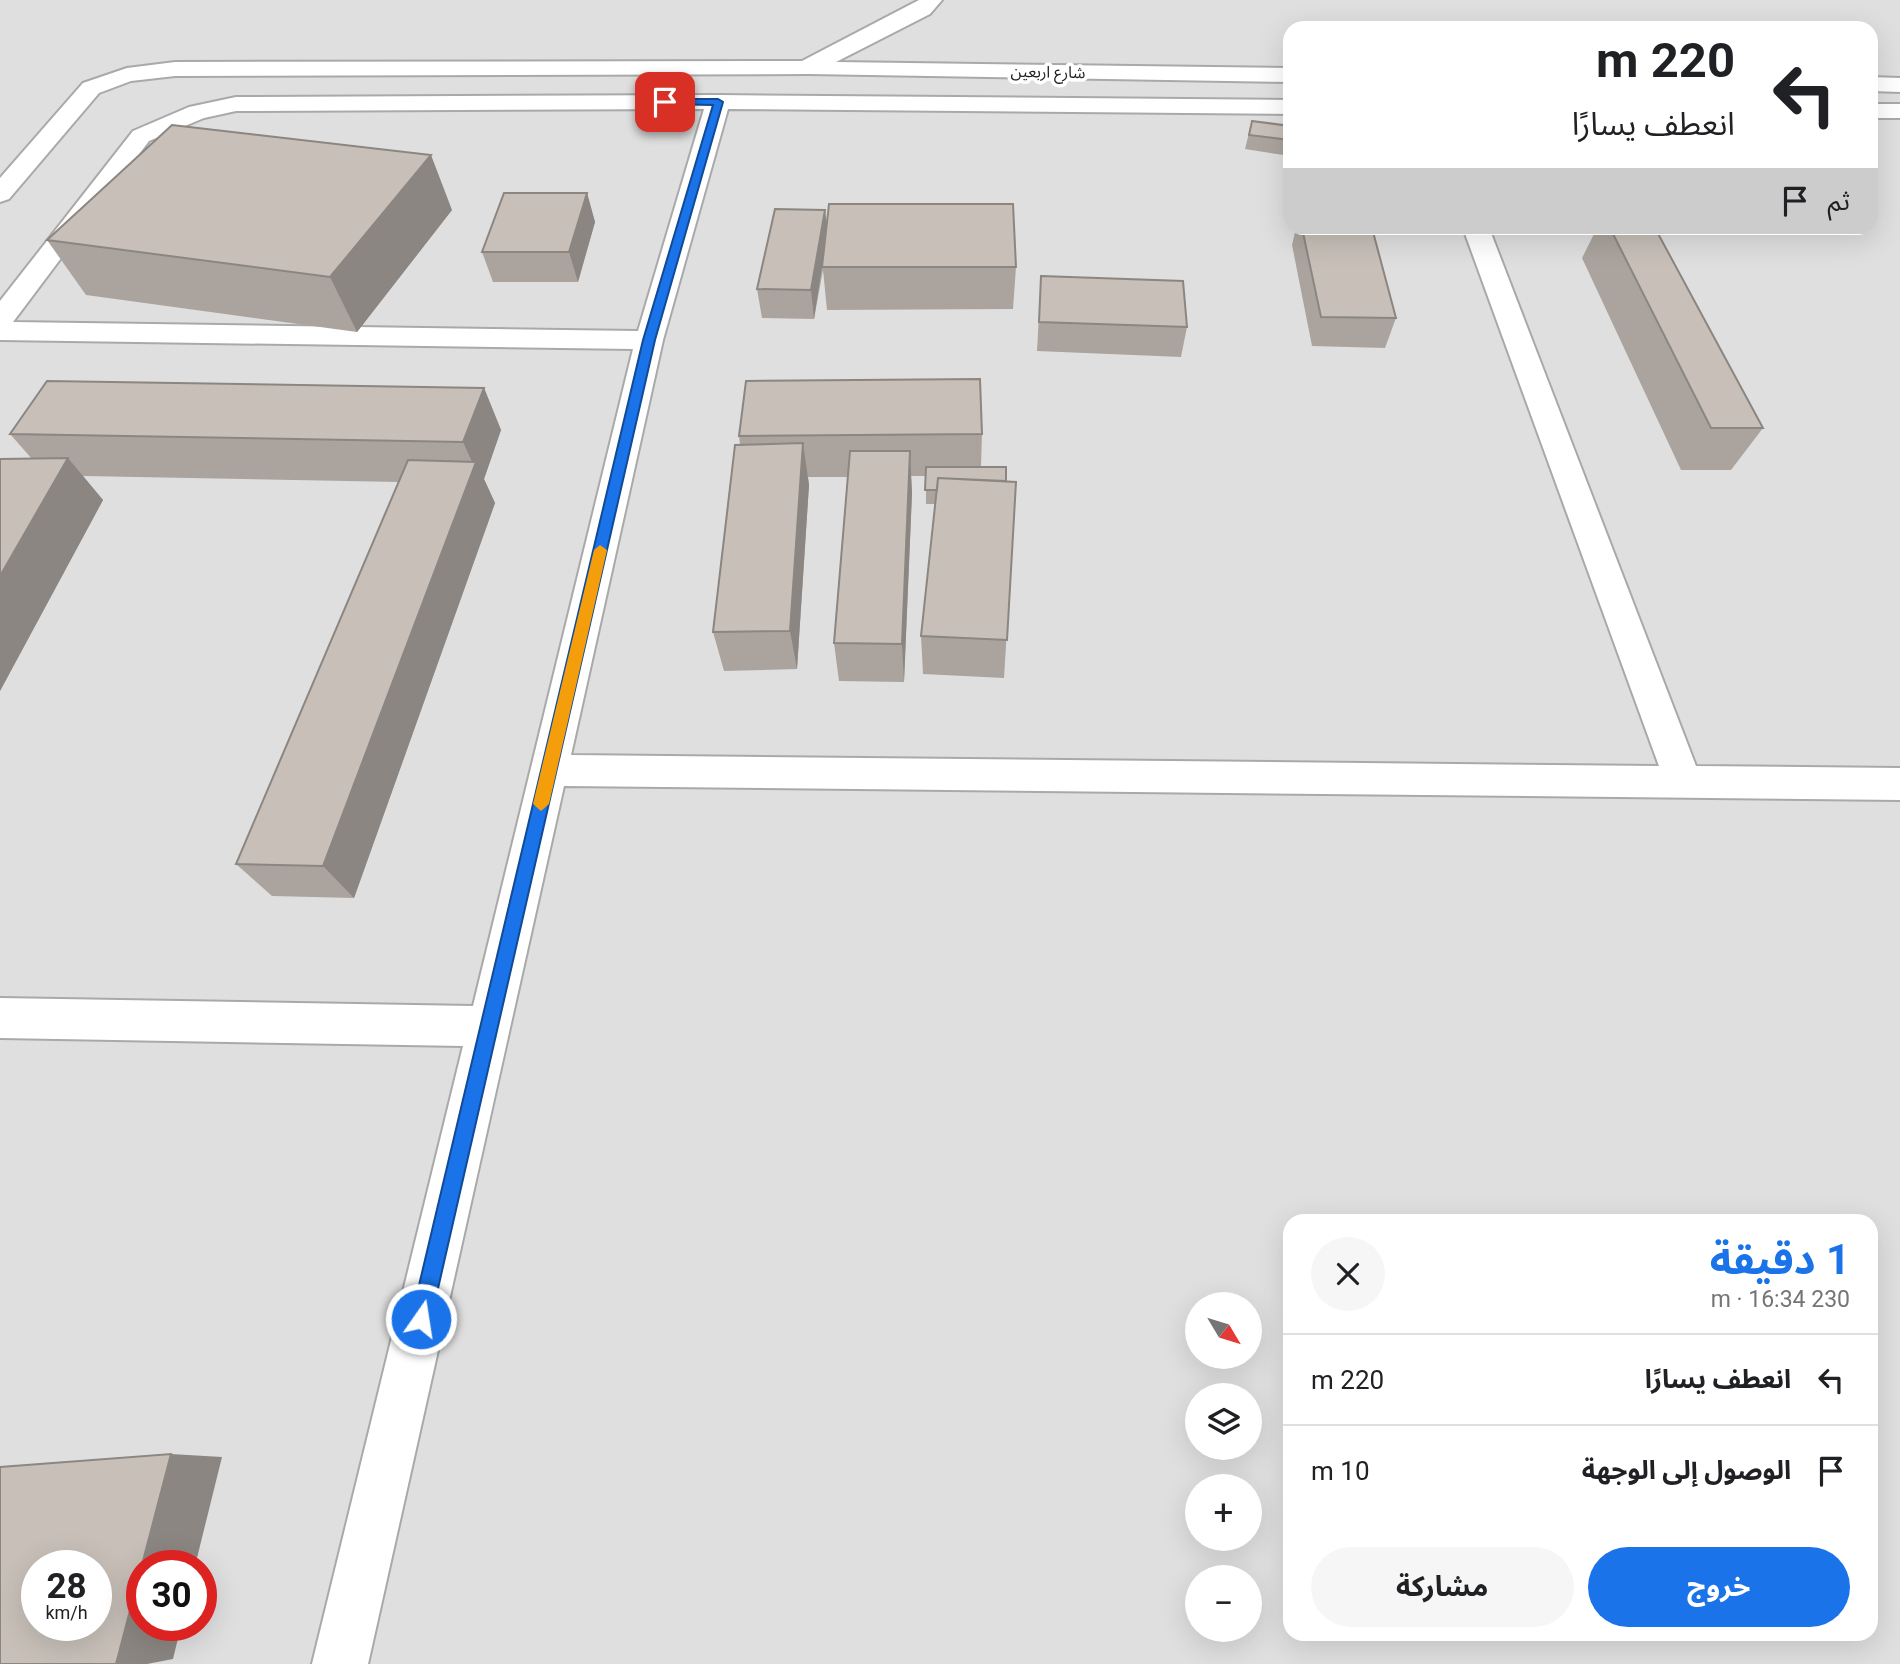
<!DOCTYPE html>
<html lang="ar">
<meta charset="utf-8">
<style>
:root{--surface:#fff;--page:#f6f6f6;--text:#202124;--muted:#757577;--line:#e0e0e0;--accent:#1a73e8}
body{margin:0;font-family:Roboto,"Noto Sans Arabic",sans-serif;background:var(--page);color:var(--text);direction:rtl;height:100vh;display:flex;flex-direction:column;font-size:26px;white-space:nowrap}
*{box-sizing:border-box;margin:0}
p{font-size:23px;color:var(--muted)}
.icon{flex:none;width:38px;height:38px;fill:none;stroke:currentColor;stroke-width:2;stroke-linecap:round;stroke-linejoin:round}
.map{position:relative;flex:1;overflow:hidden;direction:ltr}
.sheet{position:absolute;left:1283px;top:1214px;width:595px;height:427px;display:flex;flex-direction:column;background:var(--surface);border-radius:21px;box-shadow:0 7px 28px #0002;direction:rtl}
.sheet>*{flex:none}
.top-card{position:absolute;left:1283px;top:21px;width:595px;height:214px;border-radius:21px;box-shadow:0 7px 28px #0002;direction:rtl;background:#fff;color:var(--text);overflow:hidden}
.needle{width:46px;rotate:128deg}
.tools{position:absolute;left:1185px;top:1292px;display:grid;gap:14px}
.tools a{display:grid;place-items:center;width:77px;height:77px;border-radius:50%;background:var(--surface);box-shadow:0 7px 28px #0002;font-size:35px}
.speed{position:absolute;left:21px;top:1550px;display:flex;gap:14px;font-size:35px;font-weight:700;text-align:center}
.speed>*{display:grid;place-content:center;width:91px;height:91px;border-radius:50%;background:var(--surface);box-shadow:0 7px 28px #0002;line-height:1}
.speed small{font-size:18px;font-weight:400}
.speed .limit{border:10px solid #d22;background:#fff;color:#111}
.pin{position:absolute;display:grid;place-items:center;width:60px;height:60px;color:#fff;margin:-30px;border-radius:14px;box-shadow:0 4px 10px #0006}
.me{position:absolute;width:77px;margin:-38px;rotate:13deg;stroke-linejoin:round;filter:drop-shadow(0 0 5px #0008)}
.turn{display:flex;align-items:center;gap:24px;height:147px;padding:0 28px;font-size:32px}
.turn .icon{width:91px;height:91px;stroke-width:2.5}
.turn b{display:block;font-size:49px;line-height:60px}
.then{display:flex;align-items:center;height:66px;padding:0 28px;background:#0003;gap:14px;font-size:26px}
.round{display:grid;place-items:center;flex:none;width:74px;height:74px;border-radius:37px;background:var(--page)}
.summary{display:flex;align-items:center;justify-content:space-between;height:119px;padding:0 28px}
h1{font-size:42px;font-weight:700;line-height:52px;color:var(--accent)}
.primary-button{display:flex;gap:14px;margin-top:auto;padding:14px 28px}
.primary-button a{flex:1;height:80px;border-radius:42px;background:var(--accent);color:#fff;font-size:28px;font-weight:700;line-height:80px;text-align:center}
.primary-button a+a{background:var(--page);color:var(--text)}
ul{padding:0;list-style:none}
li{display:flex;align-items:center;gap:21px;height:91px;padding:0 28px;border-top:2px solid var(--line)}
li div{flex:1}
li b{display:block;font-size:26px}
li em{font-style:normal}
.map>svg:first-child{display:block}
.residential{fill:#e0dfdf;fill-rule:evenodd}
.lines{fill:none;stroke-linecap:round;stroke-linejoin:round}
.minor-casing{stroke:#a9a9a9;stroke-width:4}
.minor{fill:#fff;fill-rule:evenodd}
.wall{fill:#aba49e}
.shaded-wall{fill:#8b8681}
.building{fill:#c7bfb8;stroke:#8b8681;stroke-width:2;fill-rule:evenodd}
.route{fill:#1a73e8;stroke:#114b97;stroke-width:2}
.slow{fill:#f59e0b}
.labels{text-anchor:middle;dominant-baseline:central;stroke-width:7;stroke-linejoin:round;paint-order:stroke}
.far-street-label{font-size:16px;fill:#222;stroke:#fff}
</style>
<div class="map">
<svg width="1900" height="1664" viewBox="0 0 1900 1664">
<rect width="100%" height="100%" fill="#f2efe9"/>
<!-- residential -->
<path class="residential" d="M0,0h1900v1664h-1900zM1290,28h581v200h-581zM1290,1222h581v412h-581zM1197,1304h53v52h-53zM1197,1395h53v52h-53zM1197,1486h53v52h-53zM37,1566h59v60h-59zM142,1566h59v60h-59zM1197,1577h53v52h-53z"/>
<g class="lines">
<defs>
<path id="minor" d="M919,0h23l-12,14 -94,48 454,6v14l-481,-8 -634,2 -44,5 -32,12 -90,106 -9,3v-24l83,-95 44,-15 48,-6 627,-1z
M1871,77l29,1v14l-29,-1z
M718,95l572,5v14l-562,-5 -65,231 -92,415 1088,11 -196,-538h26l207,538 204,2v32l-1336,-14 -196,878h-56l151,-618 -463,-8v-40l473,8 160,-657 -633,-9v-39l133,-170 56,-24 47,-10zM704,109l-66,222 -625,-9 136,-181 55,-23 32,-7z
M1871,104h29v14h-29z"/>
</defs>
<!-- minor casing -->
<use href="#minor" class="minor-casing"/>
<!-- minor -->
<use href="#minor" class="minor"/>
</g>
<!-- wall -->
<path class="wall" d="M1252,121l38,5v30l-45,-7z
M587,193l8,29 -17,60h-85l-11,-30z
M452,210l-95,122 -271,-37 -39,-55z
M825,210l2,16 189,41 -3,42 -186,1 -4,-40 -9,49 -52,-1 -5,-29z
M1296,228h76l24,90 -11,30 -73,-2 -20,-101z
M1597,228h58l108,200 -32,42h-50l-99,-212z
M1041,276l146,51 -6,30 -144,-6z
M484,388l17,42 -17,49 11,24 -141,395 -82,-2 -36,-32 163,-382 -316,-6 20,24 -103,191v-232h32l-22,-25z
M982,434l-1,33 25,14 10,1 -12,196 -81,-4 -2,-38 15,-132h-10v-28h-15l1,17 -8,189 -65,-1 -5,-38 14,-166h-40l1,8 -12,184 -73,2 -11,-39 27,-188 -1,-8z"/>
<!-- shaded-wall -->
<path class="shaded-wall" d="M431,155l21,55 -95,122 -27,-55z
M587,193l8,29 -17,60 -9,-30z
M825,210l3,29 -6,28 -8,52 -3,-29z
M484,388l17,42 -17,49 11,24 -141,395 -31,-32 151,-400 -11,-24z
M803,443l6,42 -12,184 -7,-38z
M910,451l2,42 -8,189 -2,-38z
M68,458l35,42 -103,191v-115z
M171,1454l51,3 -27,109h-53v60h39l-8,33 -26,5h-31z"/>
<!-- building -->
<path class="building" d="M1252,121l38,5v14l-41,-5z
M172,125l259,30 -101,122 -283,-37z
M504,193h83l-18,59h-87z
M829,204h184l3,63h-194z
M775,209l50,1 -14,80 -54,-1z
M1302,228h70l24,90 -75,-1z
M1610,228h45l108,200h-52z
M1041,276l142,5 4,46 -148,-5z
M980,379l2,55 -243,2 7,-55z
M47,381l437,7 -21,54 -453,-8z
M803,443l-13,188 -77,1 22,-187z
M850,451h60l-8,193 -68,-1z
M68,458l-68,118v-117z
M408,460l68,2 -153,404 -87,-2z
M926,467h80v14l-68,-3 -1,12h-12z
M938,478l78,4 -9,158 -86,-4z
M171,1454l-55,210h-116v-197zM37,1566h59v60h-59z"/>
<!-- route -->
<path class="route" d="M665,99h53l5,3 -68,238 -224,979 -3,7 -7,3 -7,-3 -3,-7 232,-979 70,-235 -52,-1 -1,-2z"/>
<!-- slow -->
<path class="slow" d="M600,545l7,5 -58,254 -8,7 -8,-7 61,-254z"/>
<g class="labels">
<!-- far-street labels -->
<g class="far-street-label">
<text transform="translate(1048 72) rotate(1)">شارع اربعين</text>
</g>
</g>
</svg>
<div class="tools">
<a><svg class="needle" viewBox="-14 -14 28 28"><path d="M0-13l5 13h-10z" fill="#e53935"/><path d="M0 13l5-13h-10z" fill="#757577"/></svg></a>
<a><svg class="icon" aria-label="layers" viewBox="0 0 24 24"><path d="M12 4l9 5-9 5-9-5zM3 14l9 5 9-5"/></svg></a>
<a>+</a>
<a>−</a>
</div>
<div class="speed"><div>28<small>km/h</small></div><div class="limit">30</div></div>
<div class="pin" style="left:665px;top:102px;background:#d93025"><svg class="icon" aria-label="arrive" viewBox="0 0 24 24"><path d="M6 21V4h12l-3 4 3 4H6"/></svg></div>
<svg class="me" style="left:421px;top:1319px" viewBox="-20 -20 40 40"><circle r="17" fill="#1a73e8" stroke="#fff" stroke-width="3"/><path d="M0-11L8 9 0 5-8 9z" fill="#fff"/></svg>
<div class="top-card">
<div class="turn"><svg class="icon" aria-label="left" viewBox="0 0 24 24"><path d="M17 20v-9H6M10 6l-5 5 5 5"/></svg><div><b>220 m</b>انعطف يسارًا</div></div>
<div class="then">ثم<svg class="icon" aria-label="arrive" viewBox="0 0 24 24"><path d="M6 21V4h12l-3 4 3 4H6"/></svg></div>
</div>
<section class="sheet">
<div class="summary"><div><h1>1 دقيقة</h1><p>230 m · 16:34</p></div><a class="round"><svg class="icon" aria-label="close" viewBox="0 0 24 24"><path d="M6 6l12 12M18 6L6 18"/></svg></a></div>
<ul>
<li><svg class="icon" aria-label="left" viewBox="0 0 24 24"><path d="M17 20v-9H6M10 6l-5 5 5 5"/></svg><div><b>انعطف يسارًا</b></div><em>220 m</em></li>
<li><svg class="icon" aria-label="arrive" viewBox="0 0 24 24"><path d="M6 21V4h12l-3 4 3 4H6"/></svg><div><b>الوصول إلى الوجهة</b></div><em>10 m</em></li>
</ul>
<div class="primary-button"><a>خروج</a><a>مشاركة</a></div>
</section>
</div>
